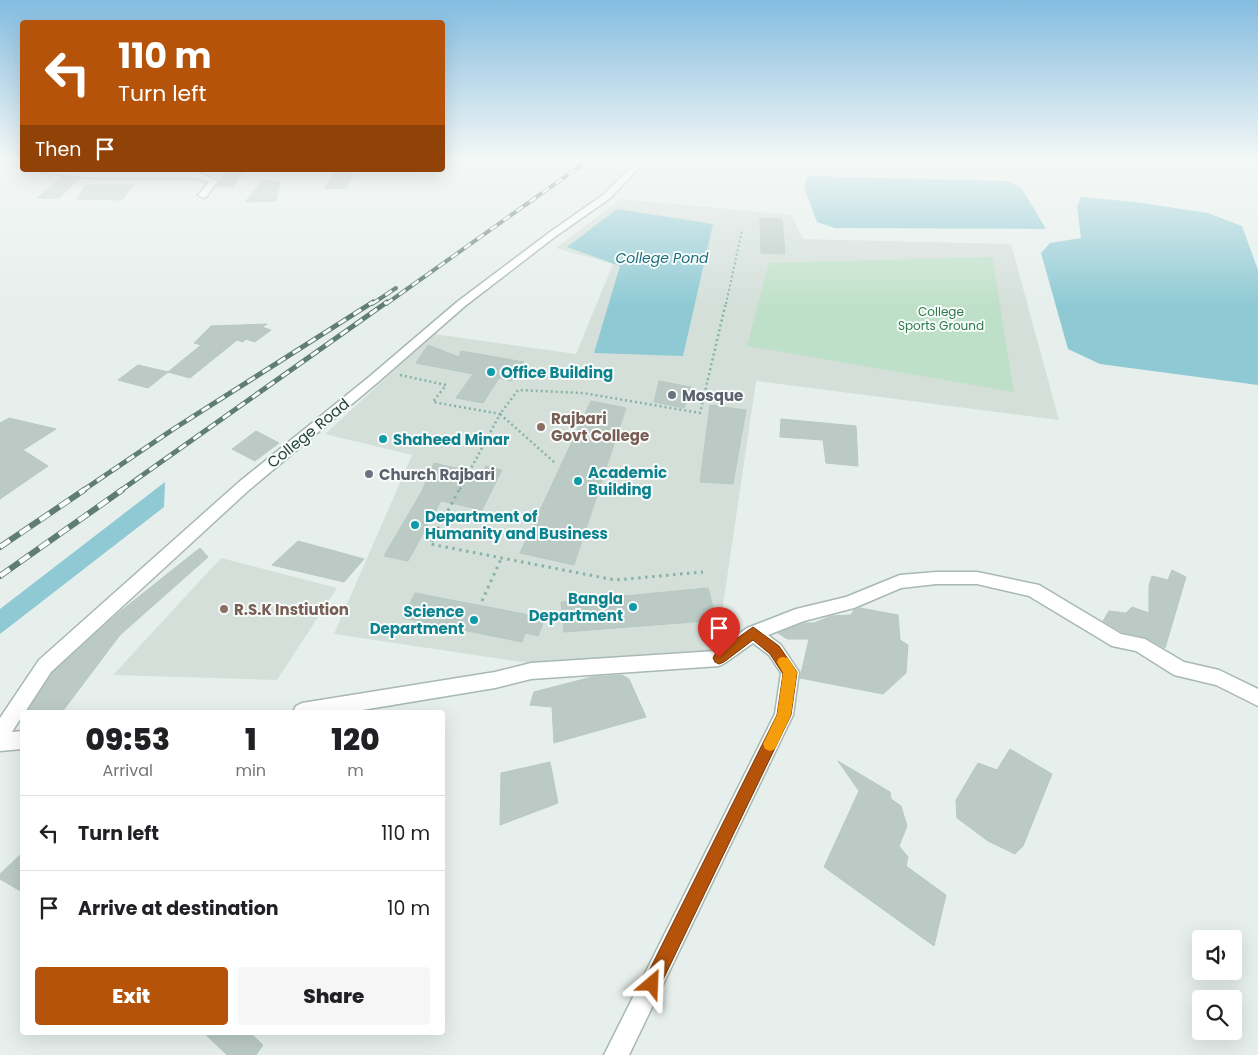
<!DOCTYPE html>
<style>
:root{--surface:#fff;--page:#f6f6f6;--text:#202124;--muted:#757577;--line:#e0e0e0;--accent:#b45309}
body{margin:0;font-family:Poppins,sans-serif;background:var(--page);color:var(--text);height:100vh;display:flex;flex-direction:column;font-size:19px;white-space:nowrap}
*{box-sizing:border-box;margin:0}
p{font-size:16px;color:var(--muted)}
.icon{flex:none;width:28px;height:28px;fill:none;stroke:currentColor;stroke-width:2;stroke-linecap:round;stroke-linejoin:round}
.map{position:relative;flex:1;overflow:hidden}
.panel{position:absolute;left:20px;top:710px;width:425px;height:325px;display:flex;flex-direction:column;background:var(--surface);border-radius:5px;box-shadow:0 5px 20px #0002}
.panel>*{flex:none}
.guide{position:absolute;left:20px;top:20px;width:425px;height:152px;border-radius:5px;box-shadow:0 5px 20px #0002;background:#b45309;color:#fff;overflow:hidden}
.fabs{position:absolute;left:1192px;top:930px;display:grid;gap:10px}
.fabs a{display:grid;place-items:center;width:50px;height:50px;border-radius:5px;background:var(--surface);box-shadow:0 5px 20px #0002;font-size:25px}
.pin{position:absolute;display:grid;place-items:center;width:42px;height:42px;color:#fff;margin:-51px -21px;border-radius:50% 50% 50% 0;rotate:-45deg;box-shadow:0 0 5px #0007}
.pin .icon{rotate:45deg}
.me{position:absolute;width:55px;margin:-28px;rotate:26deg;stroke-linejoin:round;filter:drop-shadow(0 0 4px #0008)}
.turn{display:flex;align-items:center;gap:18px;height:105px;padding:0 15px;font-size:22px}
.turn .icon{width:65px;height:65px;stroke-width:2.5}
.turn b{display:block;font-size:35px;line-height:42px}
.then{display:flex;align-items:center;height:48px;padding:0 15px;background:#0003;gap:10px;font-size:19px}
.eta{display:flex;justify-content:space-evenly;align-items:center;height:85px;text-align:center}
.eta b{font-size:30px;font-weight:800;line-height:35px}
.primary-button{display:flex;gap:10px;margin-top:auto;padding:10px 15px}
.primary-button a{flex:1;height:58px;border-radius:5px;background:var(--accent);color:#fff;font-size:20px;font-weight:800;line-height:58px;text-align:center}
.primary-button a+a{background:var(--page);color:var(--text)}
ul{padding:0;list-style:none}
li{display:flex;align-items:center;gap:15px;height:75px;padding:0 15px;border-top:1px solid var(--line)}
li div{flex:1}
li b{display:block;font-size:19px}
li em{font-style:normal}
.map>svg:first-child{display:block}
.built{fill:#d4dfda}
.green{fill:#bfe0c8}
.water{fill:#8ec9d4}
.building{fill:#bbcac4;stroke:#b8c9c2}
.lines{fill:none;stroke-linecap:round;stroke-linejoin:round}
.minor-casing{stroke:#a8b8b2;stroke-width:3}
.path-far2{stroke:#86b3a5;stroke-width:2;stroke-dasharray:2 2.5;stroke-linecap:butt}
.path-far1{stroke:#86b3a5;stroke-width:2.5;stroke-dasharray:2 3;stroke-linecap:butt}
.path{stroke:#86b3a5;stroke-width:3;stroke-dasharray:2.5 4.5;stroke-linecap:butt}
.minor{fill:#fff;fill-rule:evenodd}
.rail-far2-casing{stroke:#5f7d75;stroke-width:4}
.rail-far1-casing{stroke:#5f7d75;stroke-width:5}
.rail-casing{stroke:#5f7d75;stroke-width:6}
.rail-far2{stroke:#f7fbf9;stroke-width:2.5;stroke-dasharray:8;stroke-linecap:butt}
.rail-far1{stroke:#f7fbf9;stroke-width:3;stroke-dasharray:9;stroke-linecap:butt}
.rail{stroke:#f7fbf9;stroke-width:4.5;stroke-dasharray:12;stroke-linecap:butt}
.route{fill:#b45309;stroke:#753606}
.slow{fill:#f59e0b}
.culture-dot{fill:#0f9aa8;stroke:#f7fbf9;stroke-width:2}
.worship-dot{fill:#6b7280;stroke:#f7fbf9;stroke-width:2}
.education-dot{fill:#8d6e63;stroke:#f7fbf9;stroke-width:2}
.labels{text-anchor:middle;dominant-baseline:central;stroke-width:4;stroke-linejoin:round;paint-order:stroke}
.far-park-label{font-size:12px;fill:#2d7a4b;stroke:#f7fbf9}
.far-water-label{font-size:14px;font-style:italic;fill:#1c6f80;stroke:#f7fbf9}
.culture-label{font-size:15px;font-weight:bold;fill:#0d838f;stroke:#f7fbf9;text-anchor:start}
.worship-label{font-size:15px;font-weight:bold;fill:#5b616d;stroke:#f7fbf9;text-anchor:start}
.education-label{font-size:15px;font-weight:bold;fill:#785e54;stroke:#f7fbf9;text-anchor:start}
.street-label{font-size:15px;fill:#24423a;stroke:#f7fbf9}
</style>
<div class="map">
<svg width="1258" height="1055" viewBox="0 0 1258 1055">
<rect width="100%" height="100%" fill="#e6efeb"/>
<!-- built -->
<path class="built" d="M621,199l170,16 12,24 208,5 48,176 -303,-39 -40,272 -187,10 -195,-29 78,-179 -87,-21 109,-100 142,20 37,-90 -57,-16z
M221,558l116,30 -60,92 -164,-5z"/>
<!-- green -->
<path class="green" d="M992,257l22,135 -267,-46 22,-83z"/>
<!-- water -->
<path class="water" d="M807,176l200,5 14,6 25,42 -211,-1 -18,-6 -13,-35z
M1081,197l54,5 73,11 34,13 16,44v115l-158,-21 -32,-15 -27,-96 9,-10 31,-5 -4,-31z
M617,209l96,15 -30,132 -89,-3 26,-87 -53,-19z
M165,482l-1,25 -164,127v-25z"/>
<!-- building -->
<path class="building" d="M225,170h19l-11,17h-17z
M335,170h20l-9,18 -21,1z
M62,177l18,1 -21,20h-22z
M263,180l17,2 -4,19 -31,1z
M86,185h48l-12,15 -45,-1z
M760,218l22,1 3,35 -24,-1z
M267,324l-5,3 9,3 -16,12 -9,-3 -3,3 -6,-2 -47,38 -22,-6 33,-27 -7,-2 17,-17z
M428,345l31,12 2,-6 63,11 -12,19 -13,-3 -16,25 -27,-5 17,-24 -57,-11z
M138,365l30,7 -20,16 -30,-8z
M659,381l32,6 -7,21 -30,-6z
M591,401l35,7 -52,157 -54,-12z
M710,405l36,5 -13,74 -33,-2z
M9,418l47,11 -33,21 25,16 -48,33v-76z
M781,419l75,7 2,40 -32,-3 -3,-23 -43,-3z
M256,431l23,12 -24,18 -23,-12z
M434,463l48,11 4,-8 16,4 -20,40 -41,-9 -33,60 -24,-5 38,-65z
M298,541l66,18 -20,23 -72,-17z
M200,548l8,9 -88,78 -58,77h-35l25,-39 65,-59z
M1172,570l14,7 -21,71 -20,-11 -23,-5 -19,-11 6,-10 17,2 6,-6 17,6v-27l3,-10 16,4z
M708,588l6,23 -11,1 3,9 -142,11 -3,-30z
M415,593l130,25 -7,18 -13,-3 -3,9 -119,-24z
M860,608l38,7 2,25 8,5 -2,28 -23,21 -83,-16 9,-39h-22l-9,-6 27,-10h9l17,-7 20,-1 3,-5z
M622,675l7,4 17,38 -92,26 -2,-36 -22,-2 4,-13 58,-15z
M1010,749l42,25 -29,72 -8,8 -27,-13 -31,-23 -1,-18 22,-37 19,7z
M838,761l52,31 1,7 10,7 6,20 -8,20 9,11 -2,9 40,29 -12,51 -110,-79 35,-76z
M550,762l8,41 -58,22 1,-52z
M22,853v39l-22,-13v-5z
M203,1032h46l14,13 -7,10h-29z"/>
<g class="lines">
<defs>
<path id="minor" d="M639,159h9l-39,40 -53,37 -91,70 -88,77 -128,107 -198,182 -26,40h-3v4l-10,16 10,-1v18l-22,2v-33l39,-58 200,-178 130,-105 88,-75 93,-70 53,-37z
M42,170l52,2h103l21,9 -12,16 -3,1 -5,-3 11,-13 -13,-4h-102l-48,-5z
M936,572h41l62,13 82,49 24,5 39,23 35,8 39,19v17l-42,-21 -42,-10 -38,-24 -24,-5 -83,-50 -52,-12h-41l-35,4 -47,20 -50,13 -36,14 13,10 18,27 -6,43 -164,340h-25l171,-341 6,-41 -12,-18 -16,-12 -28,20 -6,3 -188,13 -36,9 -145,24h-57l3,-6 6,-3 193,-31 36,-9 185,-12 31,-23 49,-19 50,-12 54,-22z"/>
</defs>
<!-- minor casing -->
<use href="#minor" class="minor-casing"/>
<!-- path-far2 -->
<path class="path-far2" d="M726,304l16,-74"/>
<!-- path-far1 -->
<path class="path-far1" d="M400,375l46,10 -13,17 67,12 -41,77
M554,462l-54,-48 18,-24 65,3 117,20 26,-111"/>
<!-- path -->
<path class="path" d="M459,490l-29,54 185,36 88,-8
M482,601l19,-42"/>
<!-- minor -->
<use href="#minor" class="minor"/>
<defs>
<path id="rail-far2" d="M372,304l24,-16
M386,304l204,-145"/>
<path id="rail-far1" d="M82,491l93,-63 198,-126
M120,491l267,-189"/>
<path id="rail" d="M0,547l84,-57
M0,576l122,-86"/>
</defs>
<!-- rail-far2 casing -->
<use href="#rail-far2" class="rail-far2-casing"/>
<!-- rail-far1 casing -->
<use href="#rail-far1" class="rail-far1-casing"/>
<!-- rail casing -->
<use href="#rail" class="rail-casing"/>
<!-- rail-far2 -->
<use href="#rail-far2" class="rail-far2"/>
<!-- rail-far1 -->
<use href="#rail-far1" class="rail-far1"/>
<!-- rail -->
<use href="#rail" class="rail"/>
</g>
<!-- sky -->
<linearGradient id="sky" x2="0" y2="1"><stop stop-color="#84bce0"/><stop offset="0.52" stop-color="#f4f8f6"/><stop offset="1" stop-color="#f4f8f6" stop-opacity="0"/></linearGradient>
<rect width="1258" height="307" fill="url(#sky)"/>
<!-- route -->
<path class="route" d="M753,627l26,19 18,26 -6,43 -133,275 -6,2 -6,-2 -3,-6 3,-7 131,-262 6,-41 -13,-20 -17,-14 -29,22 -5,2 -4,-2 -2,-4 2,-4z"/>
<!-- slow -->
<path class="slow" d="M783,657l5,1 9,14 -6,43 -16,34 -5,2 -5,-2 -2,-5 14,-29 6,-42 -6,-11 2,-4z"/>
<!-- markers -->
<g class="culture-dot">
<circle cx="491" cy="372" r="5"/>
<circle cx="383" cy="439" r="5"/>
<circle cx="578" cy="481" r="5"/>
<circle cx="415" cy="525" r="5"/>
<circle cx="633" cy="607" r="5"/>
<circle cx="474" cy="620" r="5"/>
</g>
<g class="worship-dot">
<circle cx="672" cy="395" r="5"/>
<circle cx="369" cy="474" r="5"/>
</g>
<g class="education-dot">
<circle cx="541" cy="427" r="5"/>
<circle cx="224" cy="609" r="5"/>
</g>
<g class="labels">
<!-- far-park labels -->
<g class="far-park-label">
<text x="941" y="311">College<tspan x="941" dy="14">Sports Ground</tspan></text>
</g>
<!-- far-water labels -->
<g class="far-water-label">
<text x="662" y="258">College Pond</text>
</g>
<!-- culture labels -->
<g class="culture-label">
<text x="501" y="372">Office Building</text>
<text x="393" y="439">Shaheed Minar</text>
<text x="588" y="472">Academic<tspan x="588" dy="17">Building</tspan></text>
<text x="425" y="516">Department of<tspan x="425" dy="17">Humanity and Business</tspan></text>
<text x="623" y="598" text-anchor="end">Bangla<tspan x="623" dy="17">Department</tspan></text>
<text x="464" y="611" text-anchor="end">Science<tspan x="464" dy="17">Department</tspan></text>
</g>
<!-- worship labels -->
<g class="worship-label">
<text x="682" y="395">Mosque</text>
<text x="379" y="474">Church Rajbari</text>
</g>
<!-- education labels -->
<g class="education-label">
<text x="551" y="418">Rajbari<tspan x="551" dy="17">Govt College</tspan></text>
<text x="234" y="609">R.S.K Instiution</text>
</g>
<!-- street labels -->
<g class="street-label">
<text transform="translate(308 433) rotate(-39)">College Road</text>
</g>
</g>
</svg>
<div class="fabs">
<a><svg class="icon" aria-label="sound" viewBox="0 0 24 24"><path d="M4 9h4l5-4v14l-5-4H4zM17 9q2 3 0 6"/></svg></a>
<a><svg class="icon" aria-label="search" viewBox="0 0 24 24"><circle cx="10" cy="10" r="6"/><path d="M15 15l6 6"/></svg></a>
</div>
<div class="pin" style="left:719px;top:658px;background:#d93025"><svg class="icon" aria-label="arrive" viewBox="0 0 24 24"><path d="M6 21V4h12l-3 4 3 4H6"/></svg></div>
<svg class="me" style="left:652px;top:984px" viewBox="-20 -20 40 40"><path d="M0-17L14 15 0 8-14 15z" fill="#b45309" stroke="#fff" stroke-width="4"/></svg>
<div class="guide">
<div class="turn"><svg class="icon" aria-label="left" viewBox="0 0 24 24"><path d="M17 20v-9H6M10 6l-5 5 5 5"/></svg><div><b>110 m</b>Turn left</div></div>
<div class="then">Then<svg class="icon" aria-label="arrive" viewBox="0 0 24 24"><path d="M6 21V4h12l-3 4 3 4H6"/></svg></div>
</div>
<section class="panel">
<div class="eta">
<div><b>09:53</b><p>Arrival</p></div>
<div><b>1</b><p>min</p></div>
<div><b>120</b><p>m</p></div>
</div>
<ul>
<li><svg class="icon" aria-label="left" viewBox="0 0 24 24"><path d="M17 20v-9H6M10 6l-5 5 5 5"/></svg><div><b>Turn left</b></div><em>110 m</em></li>
<li><svg class="icon" aria-label="arrive" viewBox="0 0 24 24"><path d="M6 21V4h12l-3 4 3 4H6"/></svg><div><b>Arrive at destination</b></div><em>10 m</em></li>
</ul>
<div class="primary-button"><a>Exit</a><a>Share</a></div>
</section>
</div>
